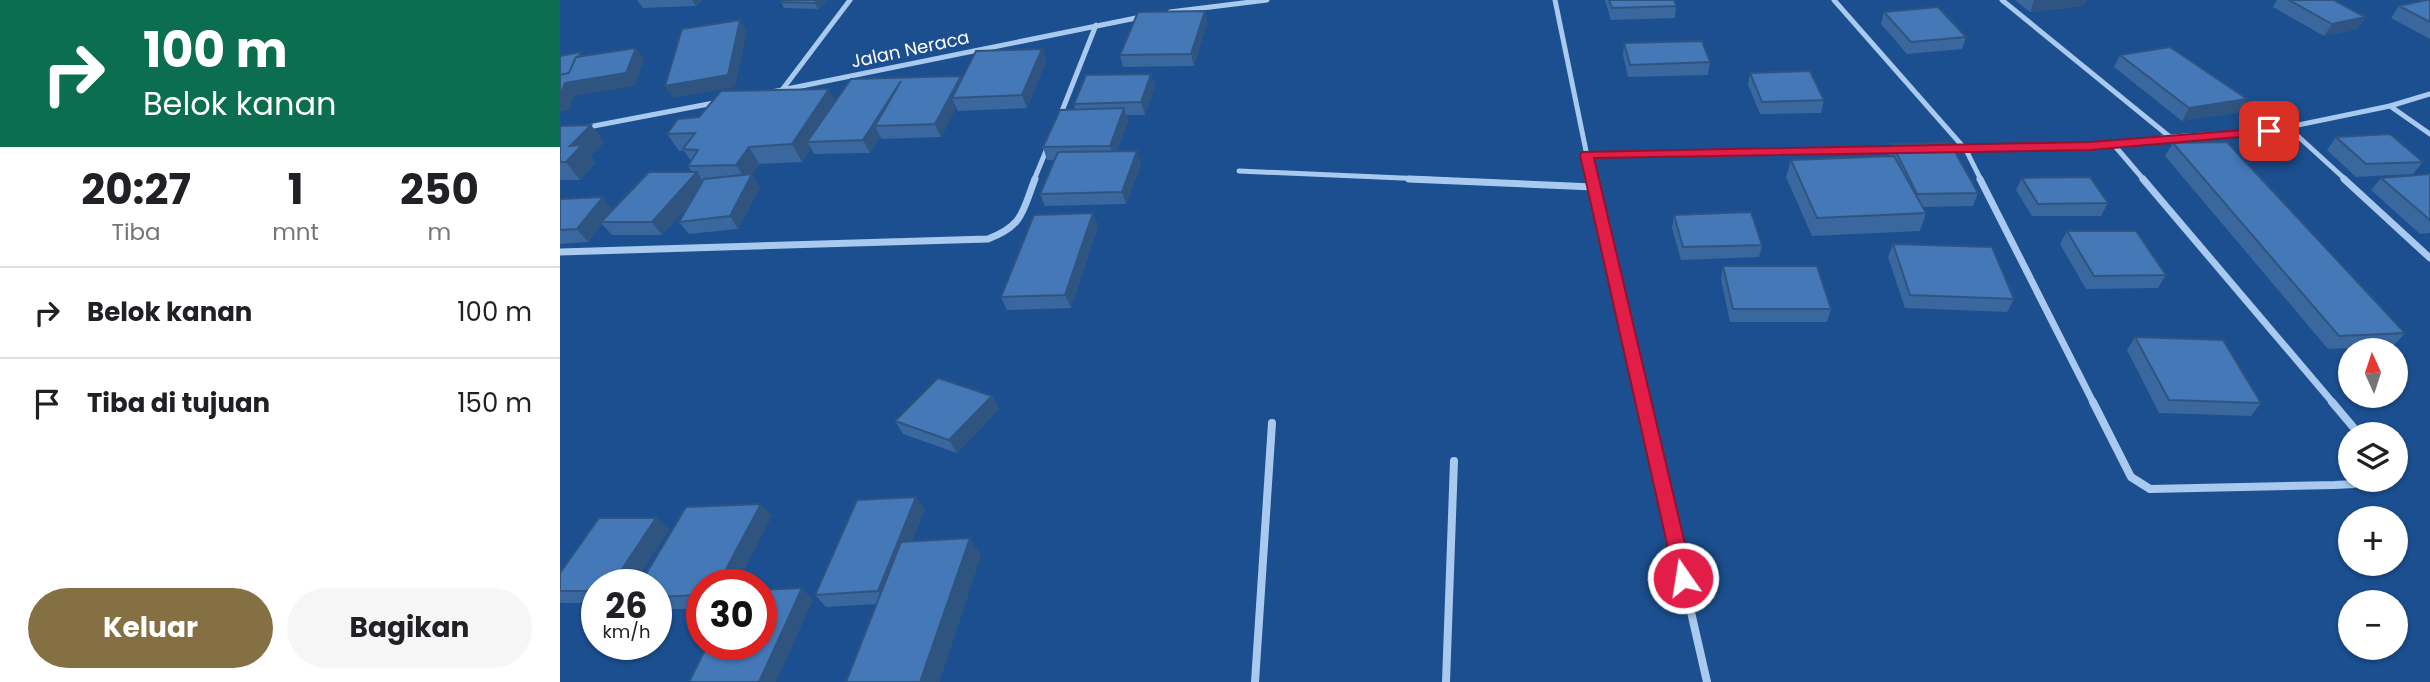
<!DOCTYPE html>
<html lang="id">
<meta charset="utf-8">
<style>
:root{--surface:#fff;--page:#f6f6f6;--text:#202124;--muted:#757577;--line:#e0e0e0;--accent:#847042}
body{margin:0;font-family:Poppins,sans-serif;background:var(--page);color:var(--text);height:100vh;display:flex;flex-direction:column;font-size:26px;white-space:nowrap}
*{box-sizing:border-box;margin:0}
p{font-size:23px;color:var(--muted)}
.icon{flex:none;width:38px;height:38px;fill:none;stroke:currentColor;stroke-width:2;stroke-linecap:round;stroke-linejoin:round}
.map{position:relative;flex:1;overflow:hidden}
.sheet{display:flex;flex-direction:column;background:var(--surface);width:560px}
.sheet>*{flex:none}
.banner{background:#0b6e4f;color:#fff;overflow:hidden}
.needle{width:46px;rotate:357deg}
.controls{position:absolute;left:1778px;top:338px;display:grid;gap:14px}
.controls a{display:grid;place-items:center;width:70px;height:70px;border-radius:50%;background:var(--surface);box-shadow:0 2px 5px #0004;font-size:35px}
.speed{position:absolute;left:21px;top:569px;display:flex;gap:14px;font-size:35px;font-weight:700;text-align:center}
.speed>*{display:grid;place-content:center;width:91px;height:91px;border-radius:50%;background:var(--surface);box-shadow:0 2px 5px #0004;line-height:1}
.speed small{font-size:18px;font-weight:400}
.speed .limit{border:10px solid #d22;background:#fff;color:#111}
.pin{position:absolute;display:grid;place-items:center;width:60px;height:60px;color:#fff;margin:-30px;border-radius:14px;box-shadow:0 4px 10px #0006}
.me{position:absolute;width:77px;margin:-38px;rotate:347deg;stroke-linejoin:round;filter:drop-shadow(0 0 5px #0008)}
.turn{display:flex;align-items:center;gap:24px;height:147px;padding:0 28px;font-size:32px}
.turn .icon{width:91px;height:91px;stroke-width:2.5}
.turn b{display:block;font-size:49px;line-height:60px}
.eta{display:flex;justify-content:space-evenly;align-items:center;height:119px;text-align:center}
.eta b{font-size:42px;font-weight:700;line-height:49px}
.primary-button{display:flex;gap:14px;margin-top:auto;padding:14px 28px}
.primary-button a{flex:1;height:80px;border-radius:42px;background:var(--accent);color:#fff;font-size:28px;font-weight:700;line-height:80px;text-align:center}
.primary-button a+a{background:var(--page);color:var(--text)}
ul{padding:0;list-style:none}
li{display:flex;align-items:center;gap:21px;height:91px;padding:0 28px;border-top:2px solid var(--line)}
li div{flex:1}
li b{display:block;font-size:26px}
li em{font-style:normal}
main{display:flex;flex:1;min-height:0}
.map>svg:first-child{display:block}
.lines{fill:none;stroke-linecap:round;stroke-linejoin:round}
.street-far2{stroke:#a9c9ee;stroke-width:5}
.street-far1{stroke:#a9c9ee;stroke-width:7}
.street{stroke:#a9c9ee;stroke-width:8}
.wall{fill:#3a679d}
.shaded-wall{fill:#305480}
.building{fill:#4478b7;stroke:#305480;stroke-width:2}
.route{fill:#e11d48;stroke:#92132f;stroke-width:2}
.labels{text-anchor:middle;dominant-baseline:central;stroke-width:5;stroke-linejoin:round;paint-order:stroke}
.far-street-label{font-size:18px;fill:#fff;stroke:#1b4f8f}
</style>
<main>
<section class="sheet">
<div class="banner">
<div class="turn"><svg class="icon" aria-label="right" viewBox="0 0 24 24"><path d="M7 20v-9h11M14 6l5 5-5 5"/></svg><div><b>100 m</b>Belok kanan</div></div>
</div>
<div class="eta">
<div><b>20:27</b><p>Tiba</p></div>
<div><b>1</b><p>mnt</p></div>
<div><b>250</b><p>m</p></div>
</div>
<ul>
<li><svg class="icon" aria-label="right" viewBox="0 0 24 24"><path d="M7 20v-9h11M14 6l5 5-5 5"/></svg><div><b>Belok kanan</b></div><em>100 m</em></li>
<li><svg class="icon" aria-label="arrive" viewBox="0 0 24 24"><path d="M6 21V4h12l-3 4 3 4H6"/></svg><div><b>Tiba di tujuan</b></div><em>150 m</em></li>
</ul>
<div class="primary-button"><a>Keluar</a><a>Bagikan</a></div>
</section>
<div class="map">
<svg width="1870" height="682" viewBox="0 0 1870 682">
<rect width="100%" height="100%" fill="#1b4f8f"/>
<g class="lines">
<!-- street-far2 -->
<path class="street-far2" d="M995,0l37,180
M1274,0l132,150 15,30
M1442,0l168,137
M610,12l97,-12
M222,90l68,-90
M212,92l369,-75
M1830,106l40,28
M500,116l36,-91
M23,128l136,-26
M1730,129l56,51
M1554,145l30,35
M1387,150l167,-5 56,-8 99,-6 121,-25 40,-12
M1026,155l311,-4
M679,171l208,9
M474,180l14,-34"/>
<!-- street-far1 -->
<path class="street-far1" d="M849,179l184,8
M1031,179l52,225
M1420,179l114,225
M1583,179l191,225
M1784,179l86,79
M0,252l428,-13c36,-14 34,-27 47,-60"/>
<!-- street -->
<path class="street" d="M1083,402l64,280
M1533,402l38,75 19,12 185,-4 19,-1 5,-4
M1772,402l27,32
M695,682l17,-259
M886,682l8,-221"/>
</g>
<!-- wall -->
<path class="wall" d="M77,0h65l-6,6 -53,2z
M267,0l-9,9 -34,-1 -3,-6z
M1045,0h69l2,6 -1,12 -64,2z
M1455,0h71l-3,6 -53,6z
M1717,0h57l31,17 -8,12 -33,7 -51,-29z
M1870,0v39l-39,-21 8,-12z
M645,11l2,12 -13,43 -71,1 -3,-12z
M1324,12l82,25 -4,12 -55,5 -26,-30z
M1064,43l86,19 -2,13 -80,2 -5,-22z
M482,49l4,12 -19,47 -69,3 -2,-4 -15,30 -60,2 -1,-3 -10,17 -56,1 -3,-6 -9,14 -43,2 -7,11 8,12 -22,42 -49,5 -10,-12 12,-20 -29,33h-50l-10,-11 -14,18 -28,2v-45l53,11 79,-38 -4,-6 3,-5 -7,-10h-5l-12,-17 168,-32 127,-23z
M1560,55l127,44 -8,13 -57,9 -68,-54z
M1190,73l74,27 -3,13 -61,1 -12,-29z
M591,74l4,12 -10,29h-19l2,6 -11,30 24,13 -15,40 -81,2 -5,-12 15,-34h-8l-4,-13 32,-38 -1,-5z
M31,125l13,17 -14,14 5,7 -15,17h-20v-54z
M1776,137l87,25 -10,12 -57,3 -29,-27z
M1613,143l232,190 -12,13 -65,3 -163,-193z
M1332,144l86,49 -5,13 -50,1 3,6 -6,18 -108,5 -26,-59 5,-17 97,-4z
M1870,174v59l-10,1 -49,-44 10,-12z
M1462,178l86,25 -7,13h-69l-16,-26z
M533,213l5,13 -27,82 -64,2 -6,-13z
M1114,215l88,30 -3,12 -78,3 -9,-32z
M1507,231l99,44 -8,13 -72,1 -26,-45z
M1333,244l121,55 -7,13 -102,-4 -17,-51z
M1163,266l108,43 -4,13h-97l-9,-43z
M1575,337l126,66 -10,13 -92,-3 -32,-63z
M432,396l7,13 -42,44 -54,-19 -8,-13z
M365,509l-13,32 69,14 -42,127h-93l31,-78 -51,3 -11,-12z
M212,516l-70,68v24l-46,2v-26z
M96,518l13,12 -72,54v19h-35l-2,-1v-11z"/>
<!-- shaded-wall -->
<path class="shaded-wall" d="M132,0h10l-6,6z
M257,0h10l-9,9 -3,-6z
M1474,0h52l-3,6 -53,6z
M645,11l2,12 -13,43 -3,-12z
M1805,17l-8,12 -33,7 8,-12z
M180,20l7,12 -12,55 -62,11 -8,-12z
M76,48l8,12 -9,26 -61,10 -5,14 -9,2v-16l20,-44 5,7z
M482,49l4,12 -19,47 -5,-13z
M591,74l4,12 -10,29 -4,-13z
M401,76l5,12 -14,10 4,9 -15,30 -6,-13z
M341,81l-26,45 5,10 -10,17 -7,-13z
M269,89l9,17 -31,36 4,6 -9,14 -10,-18z
M1687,99l-8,13 -57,9 7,-13z
M564,108l4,13 -14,38 -4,-13z
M31,125l13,17 -14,14 5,7 -15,17 -14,-18 4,-16z
M189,147l10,17 -7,11 8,12 -22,42 -8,-13 17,-34 -11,-17z
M577,151l4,13 -15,40 -4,-12z
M137,172l8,13 -43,50 -10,-13z
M43,197l10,13 -12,12 1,2 -14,18 -11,-13z
M533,213l5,13 -27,82 -6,-13z
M432,396l7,13 -42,44 -8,-13z
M356,497l9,12 -37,94 -10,-12z
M201,504l11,12 -35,68h-19z
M96,518l13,12 -35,54h-22z
M410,538l11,17 -42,127h-19z
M242,588l11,12 -37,82h-17z"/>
<!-- building -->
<path class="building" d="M223,0h34l-2,3 -34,-1z
M1049,0h65l2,6 -64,2z
M1729,0h45l31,17 -33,7z
M1866,0h4v22l-31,-16z
M1378,7l28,30 -55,5 -27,-30z
M645,11l-14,43 -71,1 18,-43z
M180,20l-12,55 -63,11 17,-57z
M1142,41l8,21 -80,3 -6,-22z
M1610,47l77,52 -58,9 -69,-53z
M76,48l-10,25 -61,10 -5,13v-21l9,-2 7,-16z
M482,49l-20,46 -70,3 24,-47z
M20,52l-1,5h-3l-7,16 -9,2v-19z
M1250,71l14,29 -62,2 -12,-29z
M591,74l-10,28 -67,2 12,-29z
M401,76l-26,48 -60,2 26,-45 -38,59 -56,2 44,-63z
M269,89l-37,55 -43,3 -13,18 -48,1 10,-16 -15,-1 12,-16 -28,1 11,-15 21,-2 22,-26z
M564,108l-14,38 -67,1 17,-37z
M31,125l-21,21 12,-1 -16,17h-6v-36z
M1830,134l33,28 -57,2 -30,-27z
M1667,142l178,191 -66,3 -166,-193z
M1390,143l28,50 -61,1 -25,-50z
M577,151l-15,41 -82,2 18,-42z
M1334,156l32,57 -109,5 -26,-58z
M89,172h48l-45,50h-51z
M192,174l-22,42 -51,6 25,-43z
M1870,174v46l-49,-42z
M1530,177l18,26 -70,1 -16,-26z
M43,197l-26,32 -17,1v-31z
M1191,212l11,33 -79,2 -9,-32z
M533,213l-28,82 -64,2 33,-82z
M1507,231h69l30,44 -72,1z
M1333,244l99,3 22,52 -104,-4z
M1163,266h94l14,43h-98z
M1575,337l88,3 38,63 -92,-3z
M378,378l54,18 -43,44 -54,-19z
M356,497l-38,94 -63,4 42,-95z
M201,504l-43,80h-16v11l-46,2v-13h-16l46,-77z
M39,518h57l-44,66h-15v7h-37v-18z
M410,538l-50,144h-74l55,-140z
M242,588l-43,94h-70l19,-38h53v-54z"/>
<!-- route -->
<path class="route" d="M1709,128l4,1v5l-183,16 -496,8 99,420 -3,6 -7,2 -7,-2 -96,-429 2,-3 508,-10z"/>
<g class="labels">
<!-- far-street labels -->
<g class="far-street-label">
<text transform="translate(350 49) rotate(-12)">Jalan Neraca</text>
</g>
</g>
</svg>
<div class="controls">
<a><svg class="needle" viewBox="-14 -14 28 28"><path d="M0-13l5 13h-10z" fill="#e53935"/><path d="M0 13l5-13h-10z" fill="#757577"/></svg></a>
<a><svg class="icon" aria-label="layers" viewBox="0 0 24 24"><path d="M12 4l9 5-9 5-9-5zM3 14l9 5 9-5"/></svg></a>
<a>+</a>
<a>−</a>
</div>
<div class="speed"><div>26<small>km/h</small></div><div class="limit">30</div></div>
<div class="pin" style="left:1709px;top:131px;background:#d93025"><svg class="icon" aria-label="arrive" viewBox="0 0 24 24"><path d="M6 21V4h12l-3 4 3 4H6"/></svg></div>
<svg class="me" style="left:1123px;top:578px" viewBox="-20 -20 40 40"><circle r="17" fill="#e11d48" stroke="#fff" stroke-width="3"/><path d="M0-11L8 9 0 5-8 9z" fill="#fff"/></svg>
</div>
</main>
